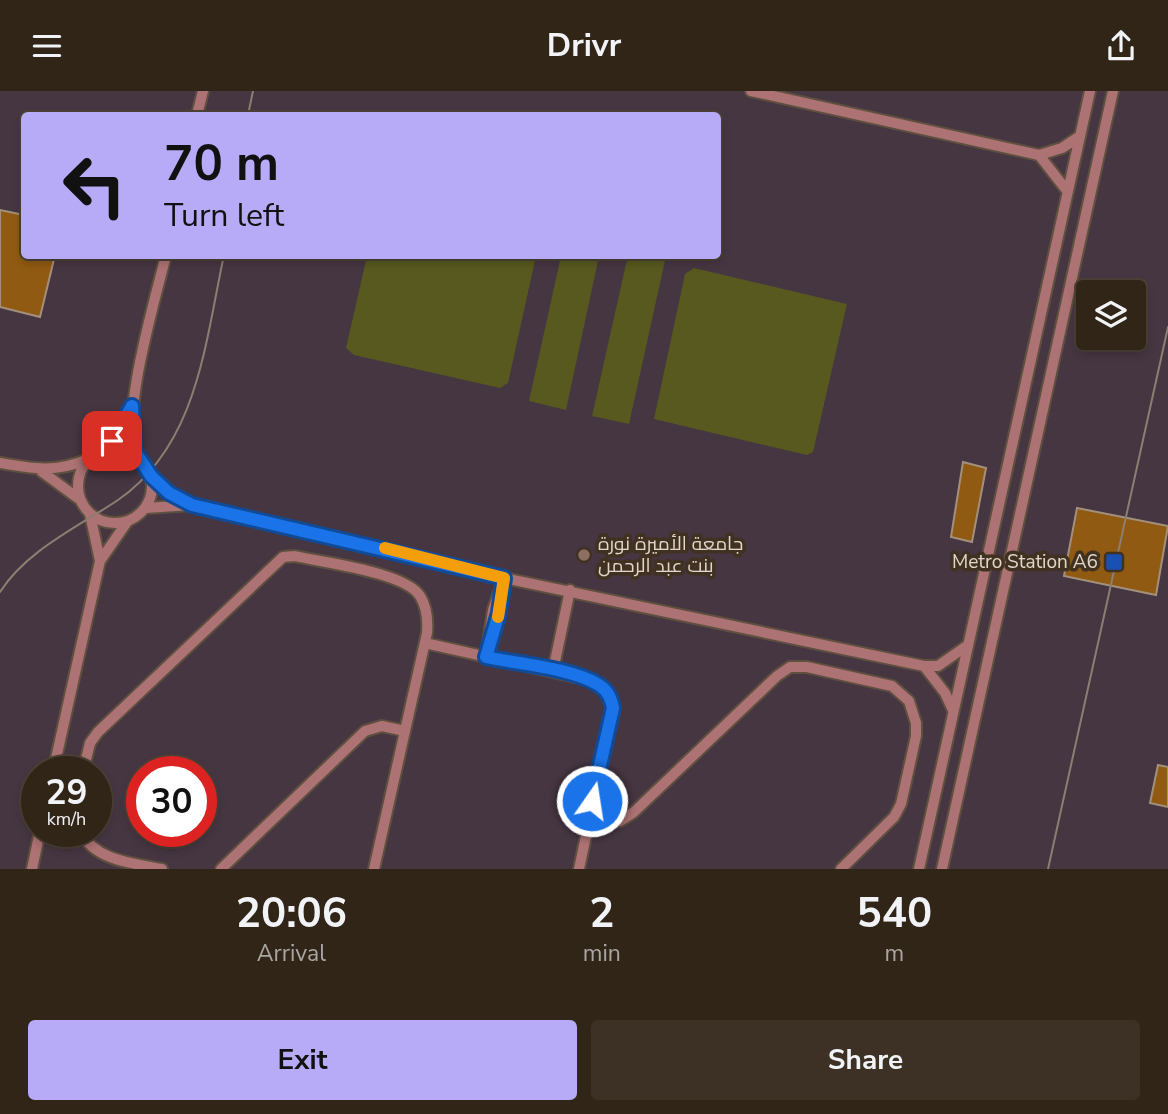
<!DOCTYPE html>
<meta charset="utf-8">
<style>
:root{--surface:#312518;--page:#3d3125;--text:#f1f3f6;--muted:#a8a5a2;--line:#4c4237;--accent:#b7abf8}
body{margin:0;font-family:"Nunito Sans",Cairo,sans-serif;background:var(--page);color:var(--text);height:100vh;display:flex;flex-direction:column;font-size:26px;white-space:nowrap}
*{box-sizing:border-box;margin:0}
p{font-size:23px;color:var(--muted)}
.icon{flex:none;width:38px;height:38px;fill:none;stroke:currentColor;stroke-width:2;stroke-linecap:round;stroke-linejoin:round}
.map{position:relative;height:778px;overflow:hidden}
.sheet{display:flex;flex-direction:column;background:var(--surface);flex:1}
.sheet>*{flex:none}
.hud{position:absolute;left:21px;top:21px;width:700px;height:147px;border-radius:7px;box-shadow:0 4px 10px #0003,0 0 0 2px var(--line);background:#b7abf8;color:#111;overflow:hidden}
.tools{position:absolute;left:1076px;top:189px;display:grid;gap:14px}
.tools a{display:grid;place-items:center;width:70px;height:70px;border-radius:7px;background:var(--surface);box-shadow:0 4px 10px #0003,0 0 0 2px var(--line);font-size:35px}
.speed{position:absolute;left:21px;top:665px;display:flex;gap:14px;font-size:35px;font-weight:700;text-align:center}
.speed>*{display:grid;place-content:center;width:91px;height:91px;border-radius:50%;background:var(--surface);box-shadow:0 4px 10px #0003,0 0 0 2px var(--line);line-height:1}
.speed small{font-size:18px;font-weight:400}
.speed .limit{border:10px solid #d22;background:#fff;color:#111}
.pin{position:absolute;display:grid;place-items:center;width:60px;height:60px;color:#fff;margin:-30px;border-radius:14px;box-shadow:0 4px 10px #0006}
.me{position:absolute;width:77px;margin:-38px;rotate:13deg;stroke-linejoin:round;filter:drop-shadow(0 0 5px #0008)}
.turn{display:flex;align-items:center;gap:24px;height:147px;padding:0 28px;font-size:32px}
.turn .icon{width:91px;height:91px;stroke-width:2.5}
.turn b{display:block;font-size:49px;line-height:60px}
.eta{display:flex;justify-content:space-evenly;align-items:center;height:119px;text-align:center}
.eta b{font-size:42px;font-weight:700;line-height:49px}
.action{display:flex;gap:14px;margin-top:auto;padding:14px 28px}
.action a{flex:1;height:80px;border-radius:7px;background:var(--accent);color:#111;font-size:28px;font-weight:700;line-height:80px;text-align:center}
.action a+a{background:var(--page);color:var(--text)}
header{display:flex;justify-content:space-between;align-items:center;height:91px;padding:0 28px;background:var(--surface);font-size:32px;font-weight:700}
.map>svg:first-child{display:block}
.education{fill:#463642;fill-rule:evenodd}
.green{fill:#57591f}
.building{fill:#905a12;stroke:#a3907c;stroke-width:2}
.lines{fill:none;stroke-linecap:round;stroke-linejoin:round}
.minor-casing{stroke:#5e4f3f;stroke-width:14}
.minor{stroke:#ad7274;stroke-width:10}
.tram{stroke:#8c7e70;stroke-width:2}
.route-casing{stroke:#114b97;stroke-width:18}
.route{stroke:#1a73e8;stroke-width:12}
.slow{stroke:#f59e0b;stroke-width:12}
.education-dot{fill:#8d6e63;stroke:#413120;stroke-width:2.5}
.transit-dot{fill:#1a4fb4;stroke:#413120;stroke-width:2.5}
.labels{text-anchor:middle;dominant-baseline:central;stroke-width:7;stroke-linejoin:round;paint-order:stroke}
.poi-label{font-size:19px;fill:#e1d6cc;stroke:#413120;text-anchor:start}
</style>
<header><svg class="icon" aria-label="menu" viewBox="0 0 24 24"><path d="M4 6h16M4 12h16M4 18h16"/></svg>Drivr<svg class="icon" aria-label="share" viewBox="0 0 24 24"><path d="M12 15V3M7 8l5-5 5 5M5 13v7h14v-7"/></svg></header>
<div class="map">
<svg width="1168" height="778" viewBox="0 0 1168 778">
<rect width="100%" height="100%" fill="#413120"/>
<!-- education -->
<path class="education" d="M0,0h1168v778h-1168zM24,24h694v140h-694zM1088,201h46v46h-46zM37,681h59v59h-59zM142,681h59v59h-59z"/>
<!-- green -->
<path class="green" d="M628,164l38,1 -37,168 -37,-8z
M367,165h169l-28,127 -8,5 -146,-33 -8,-7z
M561,165h38l-33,154 -37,-9z
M694,177l153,36 -34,148 -6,3 -153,-36 31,-145z"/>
<!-- building -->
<path class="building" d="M0,119l24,5v40h31l-15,62 -40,-10z
M963,371l23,6 -14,74 -21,-5z
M1077,417l91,18 -12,69 -92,-19z
M1158,674l10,2v40l-18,-4z"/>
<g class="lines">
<defs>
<path id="minor" d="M751,0l288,64
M197,24l6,-24
M1068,101l-29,-37 23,-7 18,-12
M78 395a37 37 0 1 1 74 0a37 37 0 1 1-74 0Z
M102,359l10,-9 17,-29
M139,365c-23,-27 18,-163 27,-201
M0,372c33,6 57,10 88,-4
M41,380l38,28
M151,385l18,17 21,11
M146,417l46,-3 312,73 420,88h14l30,-21
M90,423l10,47
M425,552l159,36c16,6 25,11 29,29l-34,161
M486,566l7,-47 11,-32
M924,575l21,27 8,17
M553,580l17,-81
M53,681l47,-211 27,-39
M83,681l7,-29 8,-11 185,-175 12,-1c29,7 110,16 125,40 7,11 8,24 7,37l-53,236
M589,725l31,5 14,-9 143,-136 13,-9h17l85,19 17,15 7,22v13l-15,68 -7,13 -53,52
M80,740c15,30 52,32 82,38
M32,778l8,-38
M221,778l144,-138 17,-5 23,5
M919,778l171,-778
M942,778l171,-778"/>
</defs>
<!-- minor casing -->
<use href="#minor" class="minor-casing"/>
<!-- minor -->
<use href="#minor" class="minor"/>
<!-- tram -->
<path class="tram" d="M248,24l5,-24
M0,501c27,-42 78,-65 118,-92 80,-56 87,-157 106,-245
M1048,778l120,-542"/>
</g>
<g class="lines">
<defs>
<path id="route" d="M112,350l20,-35 2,44 17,26 18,17 23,12 312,73 -5,35 -13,44c32,7 86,11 113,28 9,6 12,13 14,23l-21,93"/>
</defs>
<!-- route casing -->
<use href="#route" class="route-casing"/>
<!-- route -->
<use href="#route" class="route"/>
<!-- slow -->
<path class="slow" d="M385,457l119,30 -6,39"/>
</g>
<!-- markers -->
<circle class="education-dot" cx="584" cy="464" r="7"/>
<rect class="transit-dot" x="1105" y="462" width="18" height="18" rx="3.5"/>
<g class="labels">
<!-- poi labels -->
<g class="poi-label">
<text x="598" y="453">جامعة الأميرة نورة<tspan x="598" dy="22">بنت عبد الرحمن</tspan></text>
<text x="1098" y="471" text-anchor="end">Metro Station A6</text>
</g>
</g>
</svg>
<div class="tools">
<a><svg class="icon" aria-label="layers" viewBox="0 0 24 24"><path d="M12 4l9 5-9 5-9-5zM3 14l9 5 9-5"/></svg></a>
</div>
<div class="speed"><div>29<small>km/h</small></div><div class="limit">30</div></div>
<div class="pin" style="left:112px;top:350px;background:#d93025"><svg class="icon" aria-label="arrive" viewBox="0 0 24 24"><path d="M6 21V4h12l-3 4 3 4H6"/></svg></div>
<svg class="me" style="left:592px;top:710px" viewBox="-20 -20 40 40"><circle r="17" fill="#1a73e8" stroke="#fff" stroke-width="3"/><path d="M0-11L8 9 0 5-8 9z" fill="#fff"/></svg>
<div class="hud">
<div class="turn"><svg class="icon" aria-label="left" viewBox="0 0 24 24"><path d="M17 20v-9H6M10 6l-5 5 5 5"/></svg><div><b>70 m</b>Turn left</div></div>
</div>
</div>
<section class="sheet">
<div class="eta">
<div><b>20:06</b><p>Arrival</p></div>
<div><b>2</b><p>min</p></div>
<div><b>540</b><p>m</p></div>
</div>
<div class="action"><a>Exit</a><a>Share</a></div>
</section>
